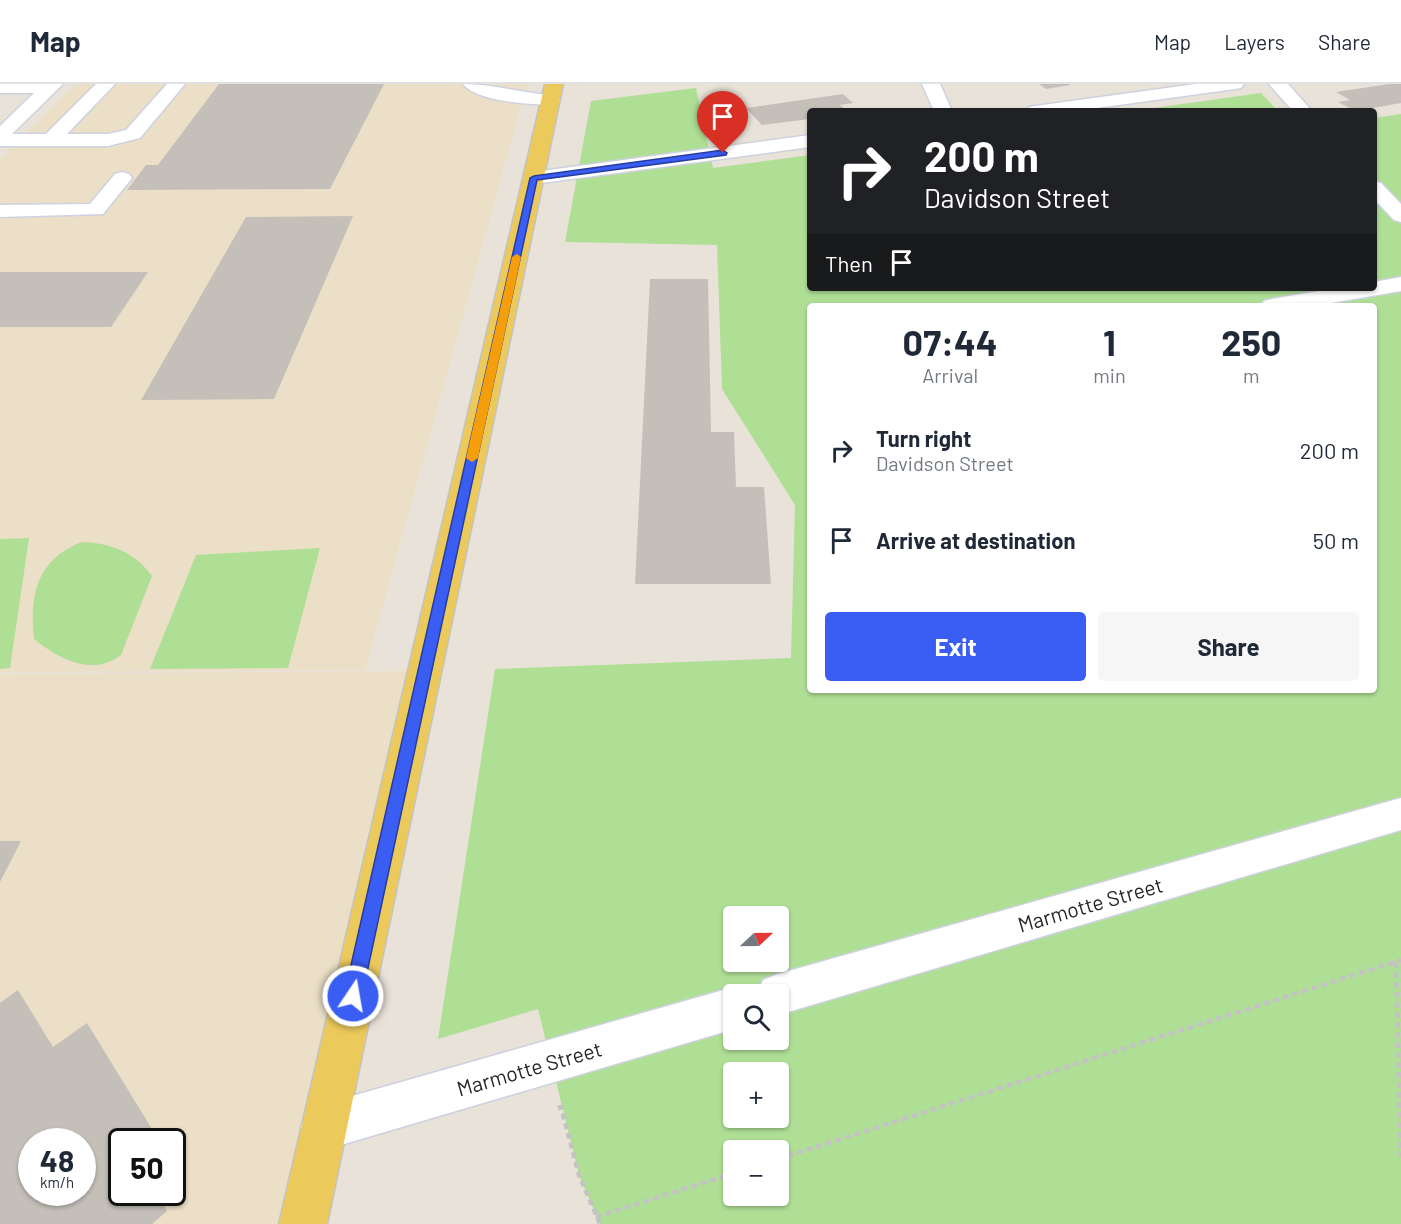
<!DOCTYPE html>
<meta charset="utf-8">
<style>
:root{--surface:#fff;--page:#f6f6f7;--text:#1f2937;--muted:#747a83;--line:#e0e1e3;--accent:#3a5ef4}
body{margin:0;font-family:Barlow,sans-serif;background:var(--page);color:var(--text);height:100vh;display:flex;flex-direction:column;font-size:22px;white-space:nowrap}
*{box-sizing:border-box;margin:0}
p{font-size:20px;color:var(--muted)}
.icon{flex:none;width:33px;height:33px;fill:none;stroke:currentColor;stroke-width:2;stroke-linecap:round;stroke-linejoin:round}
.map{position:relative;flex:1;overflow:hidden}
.details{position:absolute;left:807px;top:219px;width:570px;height:390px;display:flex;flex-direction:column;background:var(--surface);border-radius:6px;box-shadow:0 2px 4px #0004}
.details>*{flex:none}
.top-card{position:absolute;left:807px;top:24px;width:570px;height:183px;border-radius:6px;box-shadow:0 2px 4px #0004;background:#202124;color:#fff;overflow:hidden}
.needle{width:39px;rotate:68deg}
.tools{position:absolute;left:723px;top:822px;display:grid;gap:12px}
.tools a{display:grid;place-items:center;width:66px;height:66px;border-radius:6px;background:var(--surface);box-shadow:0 2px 4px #0004;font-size:30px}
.speed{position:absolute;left:18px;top:1044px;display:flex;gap:12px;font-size:30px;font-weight:700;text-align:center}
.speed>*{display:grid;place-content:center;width:78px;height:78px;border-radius:50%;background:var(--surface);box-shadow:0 2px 4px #0004;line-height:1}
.speed small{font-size:15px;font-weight:400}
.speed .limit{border:3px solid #111;border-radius:9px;background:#fff;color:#111}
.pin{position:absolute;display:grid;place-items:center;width:51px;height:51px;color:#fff;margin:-62px -26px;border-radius:50% 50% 50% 0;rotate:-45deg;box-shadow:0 0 6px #0007}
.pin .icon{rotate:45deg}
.me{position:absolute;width:66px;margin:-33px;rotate:12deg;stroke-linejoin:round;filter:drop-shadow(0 0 4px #0008)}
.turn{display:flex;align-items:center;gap:21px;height:126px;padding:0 18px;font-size:27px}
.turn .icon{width:78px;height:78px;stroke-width:2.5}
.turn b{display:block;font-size:42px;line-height:51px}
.then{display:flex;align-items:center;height:57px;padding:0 18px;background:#0003;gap:12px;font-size:22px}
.eta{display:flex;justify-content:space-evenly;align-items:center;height:102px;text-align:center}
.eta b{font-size:36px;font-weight:700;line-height:42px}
.button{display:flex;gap:12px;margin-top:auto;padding:12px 18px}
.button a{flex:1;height:69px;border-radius:6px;background:var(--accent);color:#fff;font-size:24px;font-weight:700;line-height:69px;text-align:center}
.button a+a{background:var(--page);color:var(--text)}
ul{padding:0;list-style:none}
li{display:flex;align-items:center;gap:18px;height:90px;padding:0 18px}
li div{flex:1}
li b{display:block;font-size:22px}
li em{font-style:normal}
header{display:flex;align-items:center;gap:36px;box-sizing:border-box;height:84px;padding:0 30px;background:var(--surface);border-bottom:2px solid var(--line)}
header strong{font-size:28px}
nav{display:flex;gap:33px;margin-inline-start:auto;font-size:21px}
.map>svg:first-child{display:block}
.education{fill:#ebdfc7;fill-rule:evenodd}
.green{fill:#afdf95;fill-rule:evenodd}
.building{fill:#c4bfb8;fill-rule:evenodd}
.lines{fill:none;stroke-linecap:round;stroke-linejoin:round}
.minor-casing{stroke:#ced1e0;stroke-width:3}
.major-casing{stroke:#c3c3c3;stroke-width:3}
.path{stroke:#c3c3c3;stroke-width:4.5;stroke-dasharray:6 4;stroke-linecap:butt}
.minor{fill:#fff;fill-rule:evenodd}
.major{fill:#ecc95b;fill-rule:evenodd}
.route{fill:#3a5ef4;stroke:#263d9f;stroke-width:1.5}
.slow{fill:#f59e0b}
.labels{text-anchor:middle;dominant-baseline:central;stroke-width:4.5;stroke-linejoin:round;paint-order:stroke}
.near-street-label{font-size:21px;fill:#272727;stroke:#fff}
</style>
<header>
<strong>Map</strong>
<nav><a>Map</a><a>Layers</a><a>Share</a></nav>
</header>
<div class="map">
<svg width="1401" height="1140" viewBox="0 0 1401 1140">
<rect width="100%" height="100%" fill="#e9e2d8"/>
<!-- education -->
<path class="education" d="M75,0h452l-162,586 -365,2v-513z
M425,587l-122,553h-303v-550zM32,1058h50v50h-50zM122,1058h50v50h-50z"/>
<!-- green -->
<path class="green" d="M696,4l17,80 97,-13v133h564v-170l27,-4v1110h-801l-21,-49 -41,-166 -100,30 57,-370 296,-11 4,-153 -73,-116 -5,-144 -152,-3 26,-141zM810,222h564v384h-564zM734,832h44v46h-44zM734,910h44v46h-44zM734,988h44v46h-44zM734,1066h44v46h-44z
M1261,9l17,18h-146z
M29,454l-19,130 -10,1v-130z
M82,458c28,1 53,10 70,34l-31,79c-28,22 -62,4 -87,-16 -5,-44 3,-80 48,-97z
M320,464l-32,120 -138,1 46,-114z"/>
<!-- building -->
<path class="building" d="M219,0h165l-54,105 -203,1 19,-25h12z
M1039,0h31v1l-24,4z
M1389,0h12v19l-45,8 -18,-9 12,-2 -14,-8z
M843,10l10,9 -13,2 7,6h-37v8l-48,6 -16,-17z
M353,132l-79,183 -133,1 105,-183z
M0,188h148l-37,55h-111z
M650,195h58l3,153h23l2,55h28l7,97h-136z
M0,757h21l-21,41z
M18,906l35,57 34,-24 73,119h-38v50h34l11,19 -15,13h-152v-221zM32,1058h50v50h-50z"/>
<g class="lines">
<defs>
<path id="minor" d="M0,0h63l-51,50h34l50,-50h19l-48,50h41l18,-4 41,-46h18l-45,54 -32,8h-108v-20l34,-33h-34z
M463,0c30,0 58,9 88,11l6,1 3,4 -3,4 -6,1c-21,-1 -74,-3 -88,-21z
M922,0h18l12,27h-18z
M1196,0h48l-3,4 -6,1 -160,22h-49l3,-4 6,-1z
M1269,0h19l24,27h-19z
M810,51v12l-276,37 -7,-2 -3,-4 3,-4 7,-2z
M122,88l7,2 3,4 -29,36 -103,3v-12l90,-1 25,-30z
M1374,97l7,2 20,21v18l-7,-2 -20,-21z
M1401,193v14l-88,15h-53l4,-5 8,-2 65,-11h37v-6z
M1401,714v32l-623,185v-21h-21l6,-14 15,-6z
M734,903l16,7h-16v35l-410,121 -16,-7 -7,-16 7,-16 16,-7z"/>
<path id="major" d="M545,0h18l-236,1140h-48z"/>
</defs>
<!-- minor casing -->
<use href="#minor" class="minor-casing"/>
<!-- major casing -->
<use href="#major" class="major-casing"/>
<!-- path -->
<path class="path" d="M1396,878l5,195
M558,1024l3,-1 18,68 21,49
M778,1075l623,-199
M596,1133l138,-44"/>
<!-- minor -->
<use href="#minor" class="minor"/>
<!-- major -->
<use href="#major" class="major"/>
</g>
<!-- route -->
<path class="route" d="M723,66l4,3 -1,2 -189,25 -175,816 -3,6 -6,3 -6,-3 -3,-6 186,-818 4,-2z"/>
<!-- slow -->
<path class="slow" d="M517,170l4,3 -43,201 -6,4 -6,-4 46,-201z"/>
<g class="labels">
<!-- near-street labels -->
<g class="near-street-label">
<text transform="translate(1090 820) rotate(-16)">Marmotte Street</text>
<text transform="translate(529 984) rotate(-16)">Marmotte Street</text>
</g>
</g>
</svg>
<div class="tools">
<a><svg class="needle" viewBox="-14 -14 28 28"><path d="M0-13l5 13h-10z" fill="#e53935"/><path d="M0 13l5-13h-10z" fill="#747a83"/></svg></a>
<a><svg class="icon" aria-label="search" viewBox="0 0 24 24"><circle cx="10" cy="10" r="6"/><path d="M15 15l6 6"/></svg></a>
<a>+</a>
<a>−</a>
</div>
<div class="speed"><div>48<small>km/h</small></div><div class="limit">50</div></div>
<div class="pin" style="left:723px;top:69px;background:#d93025"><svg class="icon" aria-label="arrive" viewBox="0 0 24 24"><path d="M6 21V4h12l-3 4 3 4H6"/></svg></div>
<svg class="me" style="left:353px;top:912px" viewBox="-20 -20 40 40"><circle r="17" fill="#3a5ef4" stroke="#fff" stroke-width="3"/><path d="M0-11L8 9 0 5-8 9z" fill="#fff"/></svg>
<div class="top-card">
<div class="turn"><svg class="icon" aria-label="right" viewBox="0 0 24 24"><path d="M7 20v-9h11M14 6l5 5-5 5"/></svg><div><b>200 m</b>Davidson Street</div></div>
<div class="then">Then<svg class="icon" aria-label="arrive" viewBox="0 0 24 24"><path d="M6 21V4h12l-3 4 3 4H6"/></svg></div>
</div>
<section class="details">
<div class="eta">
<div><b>07:44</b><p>Arrival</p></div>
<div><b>1</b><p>min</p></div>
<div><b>250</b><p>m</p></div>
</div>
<ul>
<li><svg class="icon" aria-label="right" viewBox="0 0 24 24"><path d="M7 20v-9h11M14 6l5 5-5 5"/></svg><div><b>Turn right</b><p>Davidson Street</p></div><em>200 m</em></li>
<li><svg class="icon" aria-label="arrive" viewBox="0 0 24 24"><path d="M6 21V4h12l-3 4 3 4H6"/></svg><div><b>Arrive at destination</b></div><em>50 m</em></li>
</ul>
<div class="button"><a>Exit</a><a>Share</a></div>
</section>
</div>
